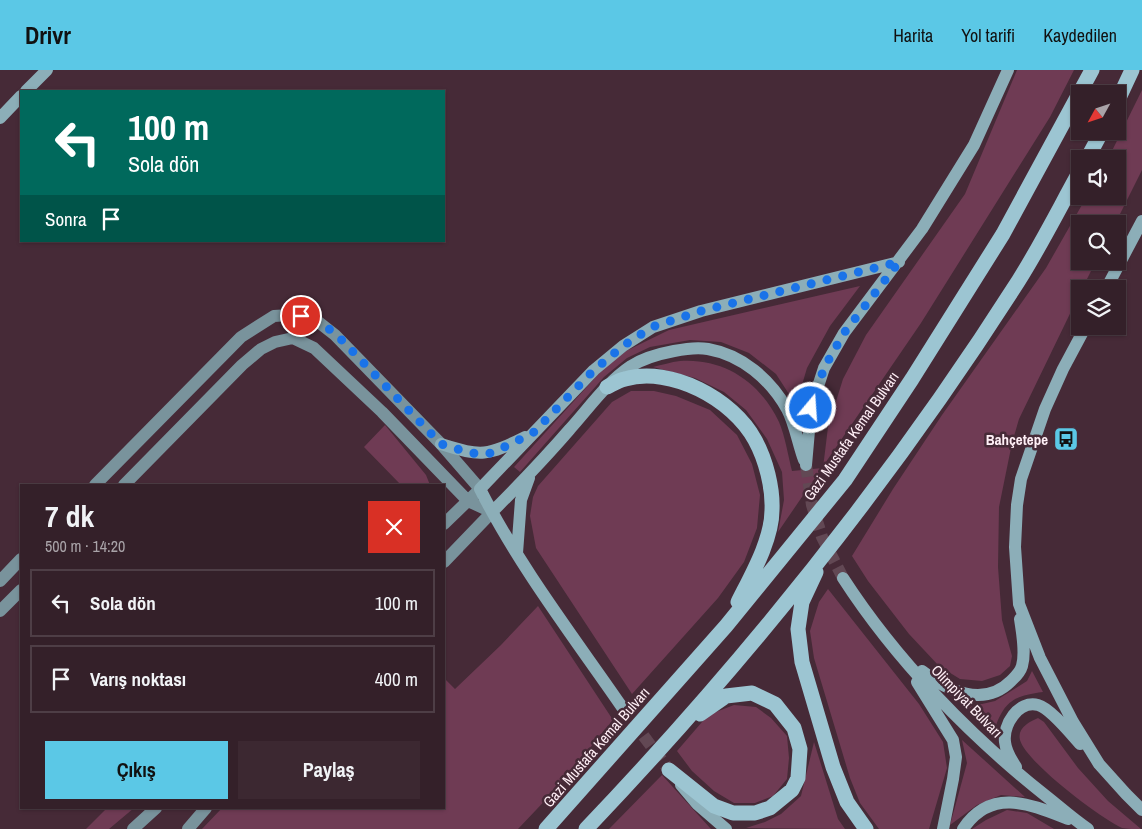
<!DOCTYPE html>
<html lang="tr">
<meta charset="utf-8">
<style>
:root{--surface:#342029;--page:#3c2831;--text:#f1f3f6;--muted:#a9a3a8;--line:#4e3e46;--accent:#5bc8e6}
body{margin:0;font-family:"Archivo Narrow",sans-serif;background:var(--page);color:var(--text);height:100vh;display:flex;flex-direction:column;font-size:19px;white-space:nowrap}
*{box-sizing:border-box;margin:0}
p{font-size:16px;color:var(--muted)}
.icon{flex:none;width:28px;height:28px;fill:none;stroke:currentColor;stroke-width:2;stroke-linecap:round;stroke-linejoin:round}
.map{position:relative;flex:1;overflow:hidden}
.side{position:absolute;left:20px;top:414px;width:425px;height:325px;display:flex;flex-direction:column;background:var(--surface);border-radius:0px;box-shadow:0 1px 4px #0004,0 0 0 1px var(--line)}
.side>*{flex:none}
.hud{position:absolute;left:20px;top:20px;width:425px;height:152px;border-radius:0px;box-shadow:0 1px 4px #0004,0 0 0 1px var(--line);background:#00695c;color:#fff;overflow:hidden}
.needle{width:32px;rotate:230deg}
.buttons{position:absolute;left:1071px;top:15px;display:grid;gap:10px}
.buttons a{display:grid;place-items:center;width:55px;height:55px;border-radius:0px;background:var(--surface);box-shadow:0 1px 4px #0004,0 0 0 1px var(--line);font-size:25px}
.pin{position:absolute;display:grid;place-items:center;width:42px;height:42px;color:#fff;margin:-21px;border:2px solid #fff;border-radius:50%;box-shadow:0 1px 5px #0007}
.me{position:absolute;width:55px;margin:-28px;rotate:18deg;stroke-linejoin:round;filter:drop-shadow(0 0 4px #0008)}
.turn{display:flex;align-items:center;gap:18px;height:105px;padding:0 25px;font-size:22px}
.turn .icon{width:65px;height:65px;stroke-width:2.5}
.turn b{display:block;font-size:35px;line-height:42px}
.then{display:flex;align-items:center;height:48px;padding:0 25px;background:#0003;gap:10px;font-size:19px}
.round{display:grid;place-items:center;flex:none;width:52px;height:52px;border-radius:0px;background:var(--page)}
.headline{display:flex;align-items:center;justify-content:space-between;height:85px;padding:0 25px}
h1{font-size:30px;font-weight:800;line-height:38px}
.cta{display:flex;gap:10px;margin-top:auto;padding:10px 25px}
.cta a{flex:1;height:58px;border-radius:0px;background:var(--accent);color:#111;font-size:20px;font-weight:800;line-height:58px;text-align:center}
.cta a+a{background:var(--page);color:var(--text)}
ul{padding:0;list-style:none}
li{display:flex;align-items:center;gap:15px;height:68px;margin:0 10px 8px;padding:0 15px;border:2px solid var(--line);border-radius:0px}
li div{flex:1}
li b{display:block;font-size:19px}
li em{font-style:normal}
header{display:flex;align-items:center;gap:30px;box-sizing:border-box;height:70px;padding:0 25px;background:var(--accent);color:#111}
header strong{font-size:24px}
nav{display:flex;gap:28px;margin-inline-start:auto;font-size:18px}
.map>svg:first-child{display:block}
.green{fill:#6f3b54}
.lines{fill:none;stroke-linecap:round;stroke-linejoin:round}
.primary-tunnel{stroke:#624854;stroke-width:12;stroke-dasharray:12 6;stroke-linecap:butt}
.secondary{stroke:#79939c;stroke-width:12}
.primary{stroke:#8caeb8;stroke-width:12}
.highway{stroke:#9cc5d2;stroke-width:15}
.route{stroke:#1a73e8;stroke-width:9;stroke-dasharray:0 16.2}
.labels{text-anchor:middle;dominant-baseline:central;stroke-width:5;stroke-linejoin:round;paint-order:stroke}
.street-label{font-size:15px;fill:#ffeff6;stroke:#462a37}
.poi-label{font-size:15px;font-weight:bold;fill:#ffeff6;stroke:#462a37;text-anchor:end}
</style>
<header>
<strong>Drivr</strong>
<nav><a>Harita</a><a>Yol tarifi</a><a>Kaydedilen</a></nav>
</header>
<div class="map">
<svg width="1142" height="759" viewBox="0 0 1142 759">
<rect width="100%" height="100%" fill="#462a37"/>
<!-- green -->
<path class="green" d="M1017,0h57l-24,47 -129,206 -143,209 6,-32 -2,-28 -15,-33 -21,-29 -22,-18 -29,-14 -42,-11c9,-2 18,-5 27,-6 44,-3 80,21 99,61 6,14 9,33 13,49l31,-3 5,-41 15,-48 23,-44 99,-141z
M1142,20v80l-27,54h-35v37h16l-14,28h-2v4l-61,126 -7,24 -13,64 -1,60 4,53 10,36 -2,10 -10,9 -18,6 -22,-2 -21,-13 -30,-32 -41,-53 -16,-25 41,-67 49,-74 104,-147 41,-72h31v-37h-10z
M860,216l-30,40 -23,42 -11,37 -20,-31 -27,-21 -28,-11 -31,-2 -40,7 -23,11 -23,19 -84,95 -6,-5 89,-98 23,-18 43,-21z
M631,321h23l22,5 34,14 27,25 15,29 8,31 -3,33 -13,34 -26,36 -86,96 -96,-146 -6,-32 3,-19 5,-11 74,-84z
M385,355l41,50 4,10h-29l-37,-38z
M828,519l91,115 24,38 4,26 -18,61h-50l-19,-26 -10,-25 -36,-120 -4,-27 9,-29z
M538,536l75,114 -59,71 -36,38h-316l20,-21h222v-130l11,11 46,-44z
M1032,601l11,21c-32,4 -40,11 -50,42l-32,-30h21l13,-3 32,-20z
M734,635l22,2 15,11 16,18 2,22 -2,21 -14,17 -18,7h-21l-20,-12 -22,-20 -15,-20 31,-36z
M1038,648l6,4 34,46 30,33 33,28c-6,0 -14,0 -19,-1 -22,-10 -96,-66 -102,-88 -3,-12 9,-18 18,-22z
M962,670l63,57 -24,-2 -24,10 -27,20 17,-62z
M814,672l24,77 7,10 -99,-1 19,-6 16,-8 20,-18z
M662,705l49,54h-102z
M107,738h27l-25,21h-23z
M1007,740l20,3 27,16h-82l14,-9z"/>
<g class="lines">
<!-- primary-tunnel -->
<path class="primary-tunnel" d="M806,395l6,40 10,32 21,41
M622,637l47,63"/>
<!-- secondary -->
<path class="secondary" d="M95,415l146,-148 33,-21 16,-1 22,2 23,18 106,109 39,45 -36,35
M124,415l118,-120 19,-16 14,-7 18,-4 21,10 68,64 86,89 24,11 -48,50
M0,511l21,-22
M0,541l21,-21
M133,759l23,-21
M188,759l18,-21"/>
<!-- primary -->
<path class="primary" d="M26,21l21,-21
M0,48l21,-22
M1106,219l36,-68
M1086,256l-23,43 -18,40 -24,70 -4,26 -2,42 4,57 21,54 33,64 26,42 27,30 16,16
M441,374c41,13 46,12 84,-7
M806,395l5,-57 13,-40 20,-35 78,-104 52,-84 34,-75
M492,442c27,-27 53,-54 78,-83 19,-21 37,-47 61,-63 13,-8 27,-12 43,-15 10,-2 23,-4 34,-2 34,6 62,30 79,60 8,15 11,35 17,51
M517,483l4,-53 8,-22
M843,508c53,82 127,158 203,218 14,11 27,23 42,33
M922,601c25,20 62,37 89,10 4,-4 9,-8 11,-15 4,-14 0,-33 -2,-47
M917,612l36,58 3,17 -3,22 -10,50
M622,637c-49,-71 -103,-141 -142,-218l114,-119 29,-24 30,-19 48,-16 198,-49
M1016,697c-5,-8 -10,-15 -11,-25 -2,-17 13,-42 33,-37 12,3 33,29 42,39
M681,715l16,19 29,25
M963,759c28,-42 67,-25 105,-10"/>
<!-- highway -->
<path class="highway" d="M1118,30l14,-30
M1087,89l15,-28
M607,317c6,-3 12,-7 18,-8 46,-13 108,20 130,61 11,20 18,48 17,70 0,30 -21,66 -34,92
M816,502l-14,30 -4,27 4,33 31,105 14,35 19,27
M669,700l45,36 19,7h22l15,-5 22,-18 6,-12 2,-29 -6,-21 -19,-24 -23,-11 -26,3 -26,18
M546,759l180,-203 119,-146 67,-101 91,-145 89,-164
M586,759c160,-168 309,-354 433,-549 22,-35 41,-73 61,-109"/>
</g>
<g class="lines">
<!-- route -->
<path class="route" d="M301,246l11,1 24,17 105,110 29,9 18,1 21,-9 25,-13 60,-62 29,-24 29,-19 49,-16 198,-49 -55,71 -20,35 -13,40"/>
</g>
<!-- icons -->
<defs>
<symbol id="bus-square" viewBox="-11 -11 22 22"><rect x="-9" y="-9" width="18" height="18" rx="4" fill="#5bc8e6" stroke="#462a37"/><path d="M-5-6H5V4H4V6H2V4H-2V6H-4V4H-5ZM-3.5-4V0h7V-4ZM-3.5 1.2v1.5H-2V1.2ZM2 1.2v1.5H3.5V1.2Z" fill="#111"/></symbol>
</defs>
<g fill-rule="evenodd">
<use href="#bus-square" x="1052" y="355" width="28" height="28"/>
</g>
<g class="labels">
<!-- street labels -->
<g class="street-label">
<text transform="translate(851 366) rotate(-55)">Gazi Mustafa Kemal Bulvarı</text>
<text transform="translate(967 631) rotate(46)">Olimpiyat Bulvarı</text>
<text transform="translate(596 677) rotate(-49)">Gazi Mustafa Kemal Bulvarı</text>
</g>
<!-- poi labels -->
<g class="poi-label">
<text x="1048" y="369">Bahçetepe</text>
</g>
</g>
</svg>
<div class="buttons">
<a><svg class="needle" viewBox="-14 -14 28 28"><path d="M0-13l5 13h-10z" fill="#e53935"/><path d="M0 13l5-13h-10z" fill="#a9a3a8"/></svg></a>
<a><svg class="icon" aria-label="sound" viewBox="0 0 24 24"><path d="M4 9h4l5-4v14l-5-4H4zM17 9q2 3 0 6"/></svg></a>
<a><svg class="icon" aria-label="search" viewBox="0 0 24 24"><circle cx="10" cy="10" r="6"/><path d="M15 15l6 6"/></svg></a>
<a><svg class="icon" aria-label="layers" viewBox="0 0 24 24"><path d="M12 4l9 5-9 5-9-5zM3 14l9 5 9-5"/></svg></a>
</div>
<div class="pin" style="left:301px;top:246px;background:#d93025"><svg class="icon" aria-label="arrive" viewBox="0 0 24 24"><path d="M6 21V4h12l-3 4 3 4H6"/></svg></div>
<svg class="me" style="left:811px;top:338px" viewBox="-20 -20 40 40"><circle r="17" fill="#1a73e8" stroke="#fff" stroke-width="3"/><path d="M0-11L8 9 0 5-8 9z" fill="#fff"/></svg>
<div class="hud">
<div class="turn"><svg class="icon" aria-label="left" viewBox="0 0 24 24"><path d="M17 20v-9H6M10 6l-5 5 5 5"/></svg><div><b>100 m</b>Sola dön</div></div>
<div class="then">Sonra<svg class="icon" aria-label="arrive" viewBox="0 0 24 24"><path d="M6 21V4h12l-3 4 3 4H6"/></svg></div>
</div>
<section class="side">
<div class="headline"><div><h1>7 dk</h1><p>500 m · 14:20</p></div><a class="round" style="background:#d93025;color:#fff"><svg class="icon" aria-label="close" viewBox="0 0 24 24"><path d="M6 6l12 12M18 6L6 18"/></svg></a></div>
<ul>
<li><svg class="icon" aria-label="left" viewBox="0 0 24 24"><path d="M17 20v-9H6M10 6l-5 5 5 5"/></svg><div><b>Sola dön</b></div><em>100 m</em></li>
<li><svg class="icon" aria-label="arrive" viewBox="0 0 24 24"><path d="M6 21V4h12l-3 4 3 4H6"/></svg><div><b>Varış noktası</b></div><em>400 m</em></li>
</ul>
<div class="cta"><a>Çıkış</a><a>Paylaş</a></div>
</section>
</div>
